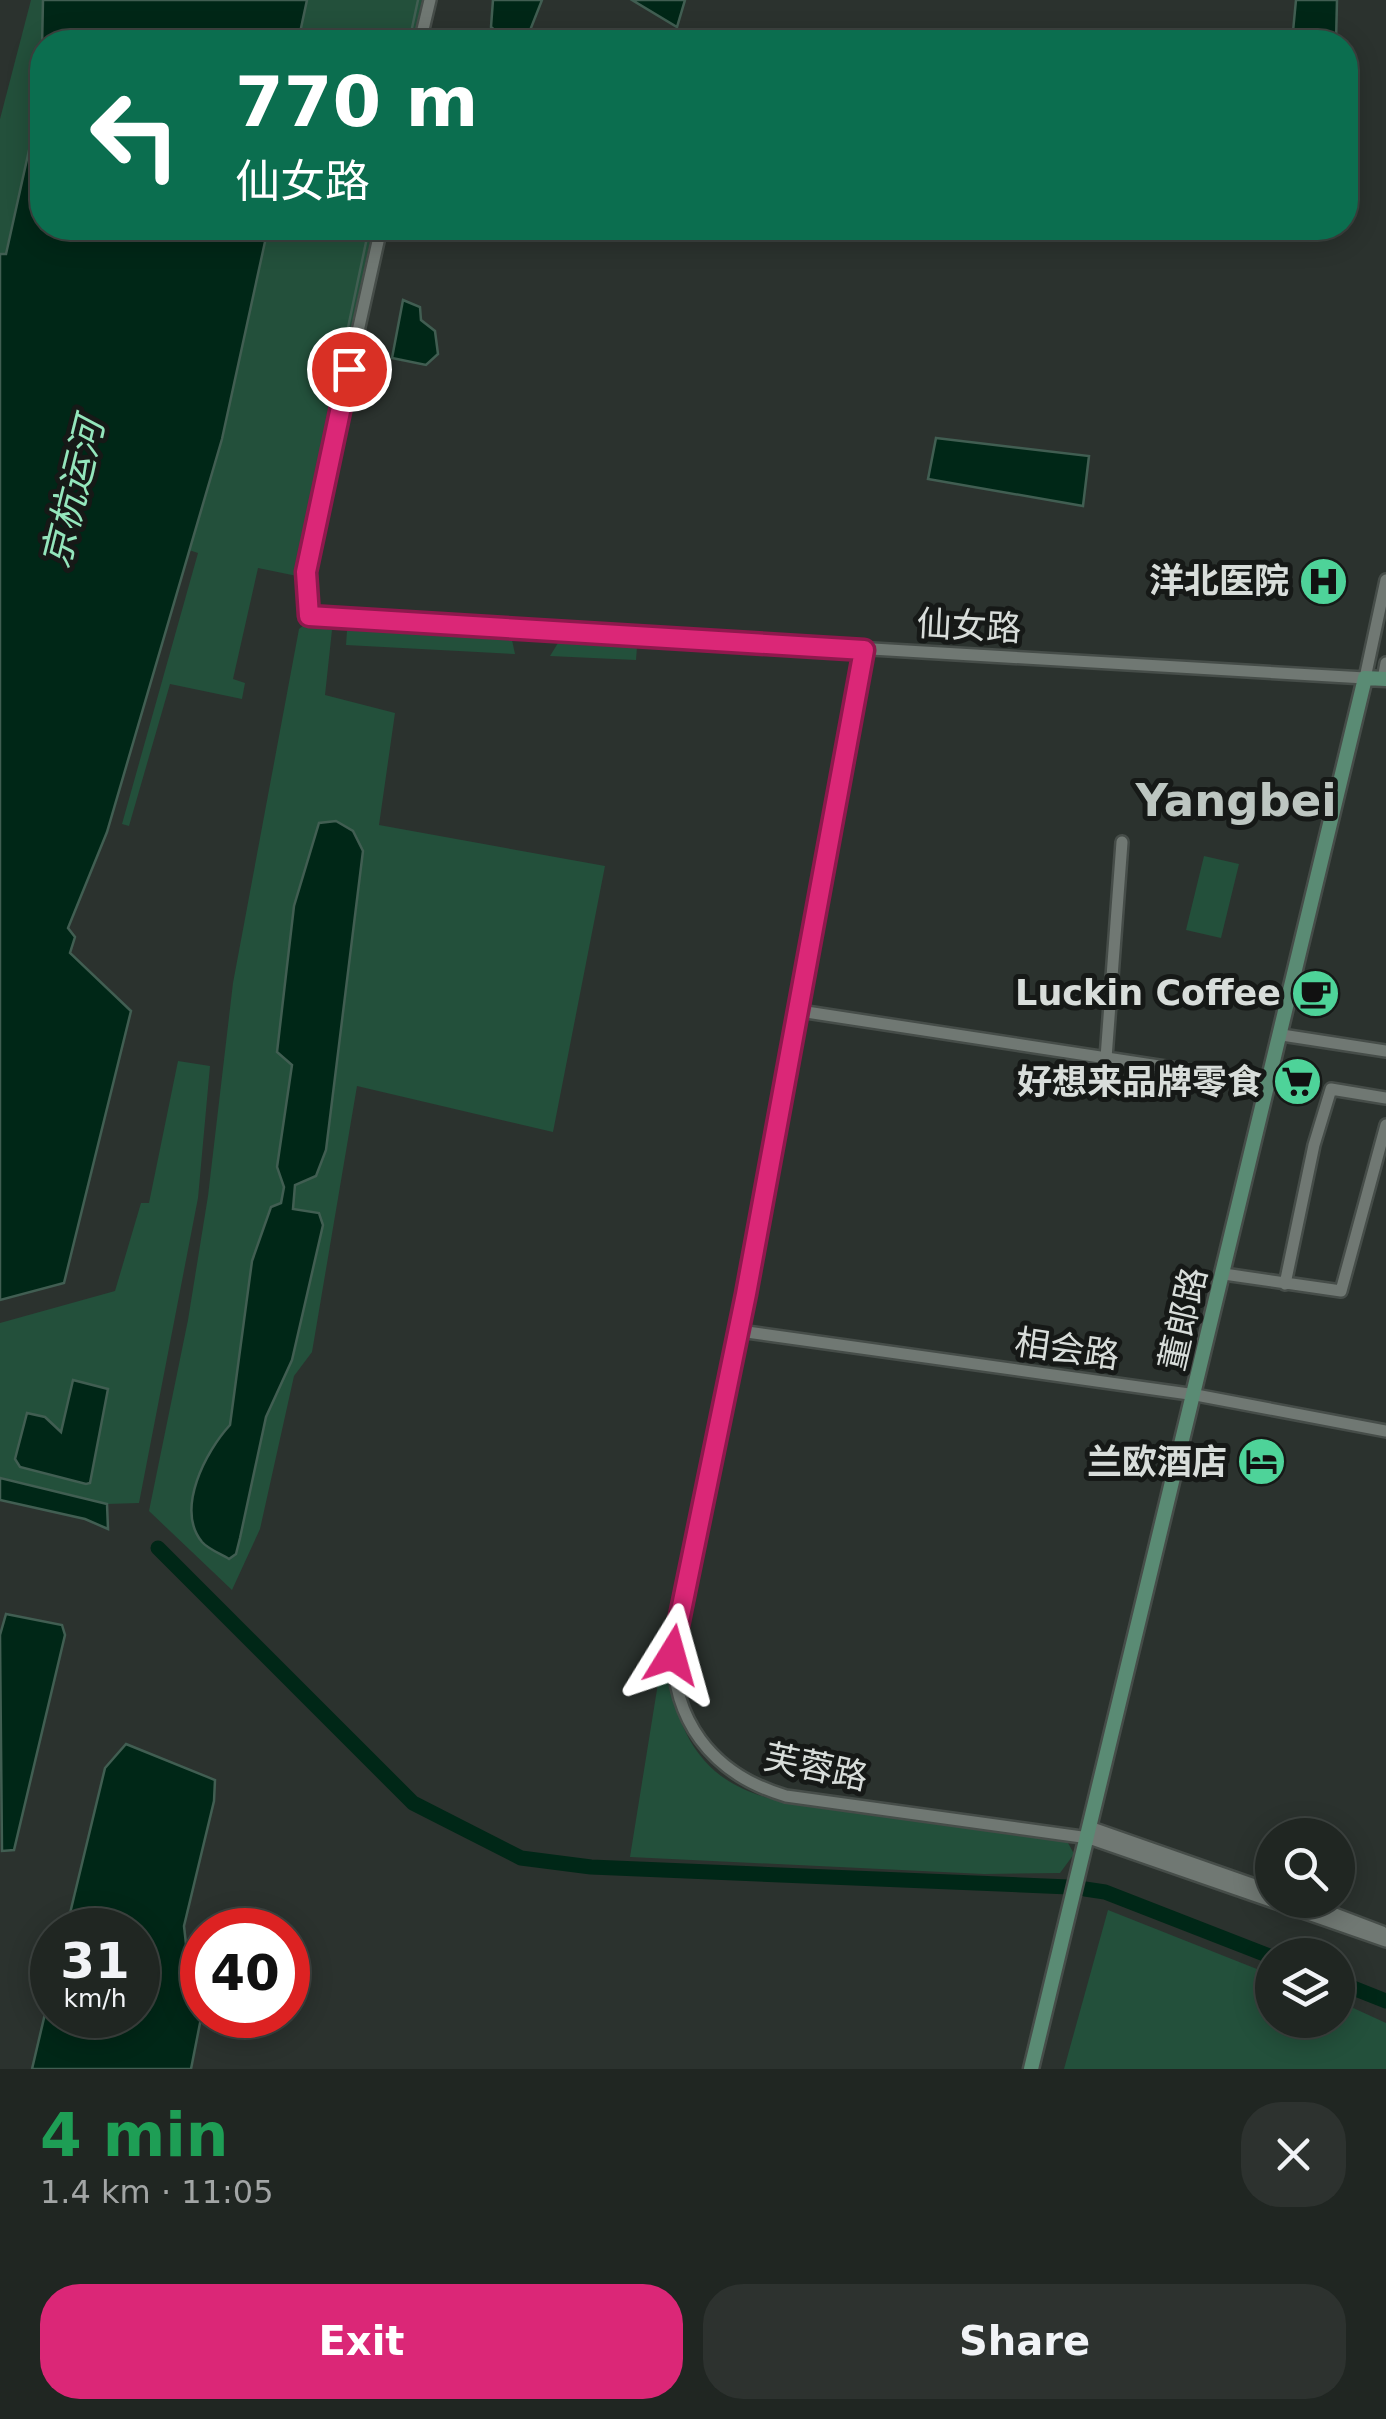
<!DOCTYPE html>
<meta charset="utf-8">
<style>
:root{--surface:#202622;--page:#2d322f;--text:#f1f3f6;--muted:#a2a5a5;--line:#3d4340;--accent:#db2777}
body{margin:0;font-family:"DejaVu Sans","Noto Sans SC",sans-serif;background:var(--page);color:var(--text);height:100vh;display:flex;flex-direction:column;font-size:38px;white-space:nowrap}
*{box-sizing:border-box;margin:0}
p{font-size:32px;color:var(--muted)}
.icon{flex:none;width:55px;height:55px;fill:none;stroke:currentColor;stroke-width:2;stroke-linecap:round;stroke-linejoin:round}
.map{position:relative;height:2069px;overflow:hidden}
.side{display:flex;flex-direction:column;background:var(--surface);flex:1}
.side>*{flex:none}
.hud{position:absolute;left:30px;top:30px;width:1328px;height:210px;border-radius:40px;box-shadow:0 5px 25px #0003,0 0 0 2px var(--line);background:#0b6e4f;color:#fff;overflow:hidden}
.fabs{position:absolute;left:1255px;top:1818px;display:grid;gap:20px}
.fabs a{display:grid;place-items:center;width:100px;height:100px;border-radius:50%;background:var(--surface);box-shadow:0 5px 25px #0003,0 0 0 2px var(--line);font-size:50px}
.speed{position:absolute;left:30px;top:1908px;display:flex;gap:20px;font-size:50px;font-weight:700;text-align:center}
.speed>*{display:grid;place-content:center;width:130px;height:130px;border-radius:50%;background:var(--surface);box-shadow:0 5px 25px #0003,0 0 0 2px var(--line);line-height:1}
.speed small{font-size:25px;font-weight:400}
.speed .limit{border:15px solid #d22;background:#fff;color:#111}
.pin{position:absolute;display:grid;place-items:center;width:85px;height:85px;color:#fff;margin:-42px;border:5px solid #fff;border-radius:50%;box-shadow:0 2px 10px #0007}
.me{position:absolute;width:110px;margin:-55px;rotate:8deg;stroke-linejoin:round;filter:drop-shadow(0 0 8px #0008)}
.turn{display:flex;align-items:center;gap:35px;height:210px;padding:0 40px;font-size:45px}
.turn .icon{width:130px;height:130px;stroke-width:2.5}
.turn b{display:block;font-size:70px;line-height:85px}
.round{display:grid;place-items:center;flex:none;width:105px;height:105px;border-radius:40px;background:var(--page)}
.headline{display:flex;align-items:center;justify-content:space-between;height:170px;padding:0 40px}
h1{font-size:60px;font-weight:700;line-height:75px;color:#1e9e55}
.cta{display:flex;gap:20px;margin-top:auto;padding:20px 40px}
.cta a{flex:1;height:115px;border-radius:40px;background:var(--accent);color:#fff;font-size:40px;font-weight:700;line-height:115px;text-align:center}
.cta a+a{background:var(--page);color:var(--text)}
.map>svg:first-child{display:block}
.green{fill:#23503b}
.water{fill:#002717;stroke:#415e52;stroke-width:2.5}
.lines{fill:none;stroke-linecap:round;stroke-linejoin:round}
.stream{stroke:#415e52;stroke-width:2.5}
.river{stroke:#002717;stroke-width:15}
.minor-casing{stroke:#464d49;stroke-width:16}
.major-casing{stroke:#464d49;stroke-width:19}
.minor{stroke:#707873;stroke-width:11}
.major{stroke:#5a8b74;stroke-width:14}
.route-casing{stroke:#8e194d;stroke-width:25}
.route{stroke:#db2777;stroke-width:18}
.labels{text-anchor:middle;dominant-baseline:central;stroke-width:10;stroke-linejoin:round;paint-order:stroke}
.poi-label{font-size:35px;font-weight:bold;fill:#d8ddda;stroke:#161917;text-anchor:end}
.street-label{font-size:35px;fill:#d8ddda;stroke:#161917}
.water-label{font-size:38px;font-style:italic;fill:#94e6bc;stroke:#161917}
.district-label{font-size:45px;font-weight:bold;fill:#bdc6c1;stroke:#161917}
</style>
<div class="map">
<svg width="1386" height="2069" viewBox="0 0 1386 2069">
<rect width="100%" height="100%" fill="#2b322e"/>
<!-- green -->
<path class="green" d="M31,0h12l-2,96 -36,158h-5v-135z
M307,0h115l-9,42h-115z
M268,228h105l-76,348 -39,-8 -25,111 12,4 -3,16 -72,-15 -41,142 -7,-2 76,-271 -9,-3 33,-111z
M304,625l28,5 -7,65 70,18 -16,112 226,41 -52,266 -196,-46 -45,266 -18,24 -34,153 -28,61 -83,-79 39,-191 20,-124 25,-213 66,-354z
M352,629l160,11 3,14 -169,-9 1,-14z
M558,643l79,4 -1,13 -86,-4z
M1204,856l35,8 -18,74 -35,-8z
M178,1061l32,5 -12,132 -59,305 -32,1 -107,-27v-154l115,-32 26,-88h8z
M664,1646c17,166 108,156 245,171 53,6 105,18 158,24l7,13 -14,19 -76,1 -354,-17z
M1108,1910l164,65v45h66v-19l48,22v46h-322z"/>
<!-- water -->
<path class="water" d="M43,0h264l-9,42h-256v186h226l-46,211 -115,393 -39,96 7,9 -5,16 61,58 -67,272 -64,17v-1046h6l35,-158z
M493,0h49l-13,33c-15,4 -27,5 -38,-6z
M632,0h53l-8,27z
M1296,0h41l-1,42h-44z
M403,300l17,7 1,13 14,11 3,23 -12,11 -34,-7z
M936,438l153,18 -6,50 -155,-27z
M336,821l17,10 10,20 -37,299 -10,26 -21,9 -2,24 26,4 4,12 -31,135 -26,57 -26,121 -4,16 -7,5c-8,-5 -21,-10 -27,-17 -27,-33 4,-91 28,-117l22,-164 19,-54 10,-4 3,-16 -7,-20 15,-102 -15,-13 17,-146 25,-83z
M73,1380l35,9 -18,94 -4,1 -66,-17 -5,-8 12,-46 18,4 16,15z
M0,1478l107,26 1,25 -23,-10 -85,-19z
M6,1614l56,11 3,10 -51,215 -12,1 -2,-216z
M126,1744l89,36 -1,21 -30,125 3,27 15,8v52l-11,56h-159l20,-85v31h86v-85h-72l39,-162z"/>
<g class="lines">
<!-- stream -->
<path class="stream" d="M409,42l9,-42
M306,527l63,-299"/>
<!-- river -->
<path class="river" d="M158,1548l255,255 108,55 70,9 478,20
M1085,1889l20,3 167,65
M1338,1982l48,19"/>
<defs>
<path id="minor" d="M420,42l10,-42
M381,228l-71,319 -5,51 4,18 1056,62 21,-98
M865,650l-125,681 -67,309c-3,79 38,134 113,156l303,42 297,103
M1383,679l3,-16
M800,1011l470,72
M1282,1035l104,16
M1106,1058l16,-216
M1224,1274l117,17 45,-166
M1285,1284l29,-139 17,-56 55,9
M740,1331l456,64 190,36
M1092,1828l180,63
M1298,1900l84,32"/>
<path id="major" d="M1031,2069l334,-1391 21,1"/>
</defs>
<!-- minor casing -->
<use href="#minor" class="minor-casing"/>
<!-- major casing -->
<use href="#major" class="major-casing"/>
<!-- minor -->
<use href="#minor" class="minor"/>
<!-- major -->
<use href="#major" class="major"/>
</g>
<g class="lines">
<defs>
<path id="route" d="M349,369l-43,203 3,44 555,34 -118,644 -74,361"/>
</defs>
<!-- route casing -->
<use href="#route" class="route-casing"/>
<!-- route -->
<use href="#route" class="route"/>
</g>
<!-- icons -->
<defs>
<symbol id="hospital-disc" viewBox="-11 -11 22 22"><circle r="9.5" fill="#4ed399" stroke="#161917"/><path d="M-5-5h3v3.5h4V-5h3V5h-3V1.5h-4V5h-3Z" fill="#111"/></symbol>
<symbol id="cafe-disc" viewBox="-11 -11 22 22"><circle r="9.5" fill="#4ed399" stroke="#161917"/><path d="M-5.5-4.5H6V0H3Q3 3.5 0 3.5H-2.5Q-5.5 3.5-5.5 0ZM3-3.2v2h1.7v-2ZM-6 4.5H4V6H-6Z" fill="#111"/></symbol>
<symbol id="supermarket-disc" viewBox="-11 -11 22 22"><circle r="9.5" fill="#4ed399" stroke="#161917"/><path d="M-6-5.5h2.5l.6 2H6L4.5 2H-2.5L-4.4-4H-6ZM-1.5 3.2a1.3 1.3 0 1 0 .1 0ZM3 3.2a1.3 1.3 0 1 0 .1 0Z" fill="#111"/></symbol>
<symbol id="hotel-disc" viewBox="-11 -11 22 22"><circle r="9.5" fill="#4ed399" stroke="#161917"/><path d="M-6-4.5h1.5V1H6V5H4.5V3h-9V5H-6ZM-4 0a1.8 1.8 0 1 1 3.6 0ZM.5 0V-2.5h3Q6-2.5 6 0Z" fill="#111"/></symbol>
</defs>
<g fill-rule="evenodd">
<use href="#hospital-disc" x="1296" y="554" width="55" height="55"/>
<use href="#cafe-disc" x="1288" y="966" width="55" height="55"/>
<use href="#supermarket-disc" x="1270" y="1054" width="55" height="55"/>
<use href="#hotel-disc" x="1234" y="1434" width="55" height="55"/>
</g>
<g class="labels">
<!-- poi labels -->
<g class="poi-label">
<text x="1289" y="581">洋北医院</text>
<text x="1281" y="993">Luckin Coffee</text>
<text x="1262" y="1082">好想来品牌零食</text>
<text x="1227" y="1462">兰欧酒店</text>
</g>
<!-- street labels -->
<g class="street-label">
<text transform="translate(969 626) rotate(3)">仙女路</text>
<text transform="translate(1183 1319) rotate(-77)">董郎路</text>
<text transform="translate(1067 1349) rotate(8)">相会路</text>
<text transform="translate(816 1767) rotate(12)">芙蓉路</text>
</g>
<!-- water labels -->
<g class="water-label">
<text transform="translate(73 493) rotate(-76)">京杭运河</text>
</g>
<!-- district labels -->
<g class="district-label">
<text x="1236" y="800">Yangbei</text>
</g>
</g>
</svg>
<div class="fabs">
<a><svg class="icon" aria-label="search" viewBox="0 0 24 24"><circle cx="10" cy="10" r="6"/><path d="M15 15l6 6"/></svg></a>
<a><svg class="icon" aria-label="layers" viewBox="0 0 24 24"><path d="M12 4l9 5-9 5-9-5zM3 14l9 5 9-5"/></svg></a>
</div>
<div class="speed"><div>31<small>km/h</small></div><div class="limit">40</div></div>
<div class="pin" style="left:349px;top:369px;background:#d93025"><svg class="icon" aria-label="arrive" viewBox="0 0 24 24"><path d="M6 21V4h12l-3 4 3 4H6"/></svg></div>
<svg class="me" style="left:672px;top:1655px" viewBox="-20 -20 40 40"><path d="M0-17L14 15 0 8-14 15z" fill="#db2777" stroke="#fff" stroke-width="4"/></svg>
<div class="hud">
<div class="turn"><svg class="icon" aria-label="left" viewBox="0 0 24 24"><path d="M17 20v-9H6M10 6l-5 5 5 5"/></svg><div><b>770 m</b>仙女路</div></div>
</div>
</div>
<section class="side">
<div class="headline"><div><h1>4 min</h1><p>1.4 km · 11:05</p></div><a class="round"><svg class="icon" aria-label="close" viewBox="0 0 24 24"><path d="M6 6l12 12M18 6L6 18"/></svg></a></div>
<div class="cta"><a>Exit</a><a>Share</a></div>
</section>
